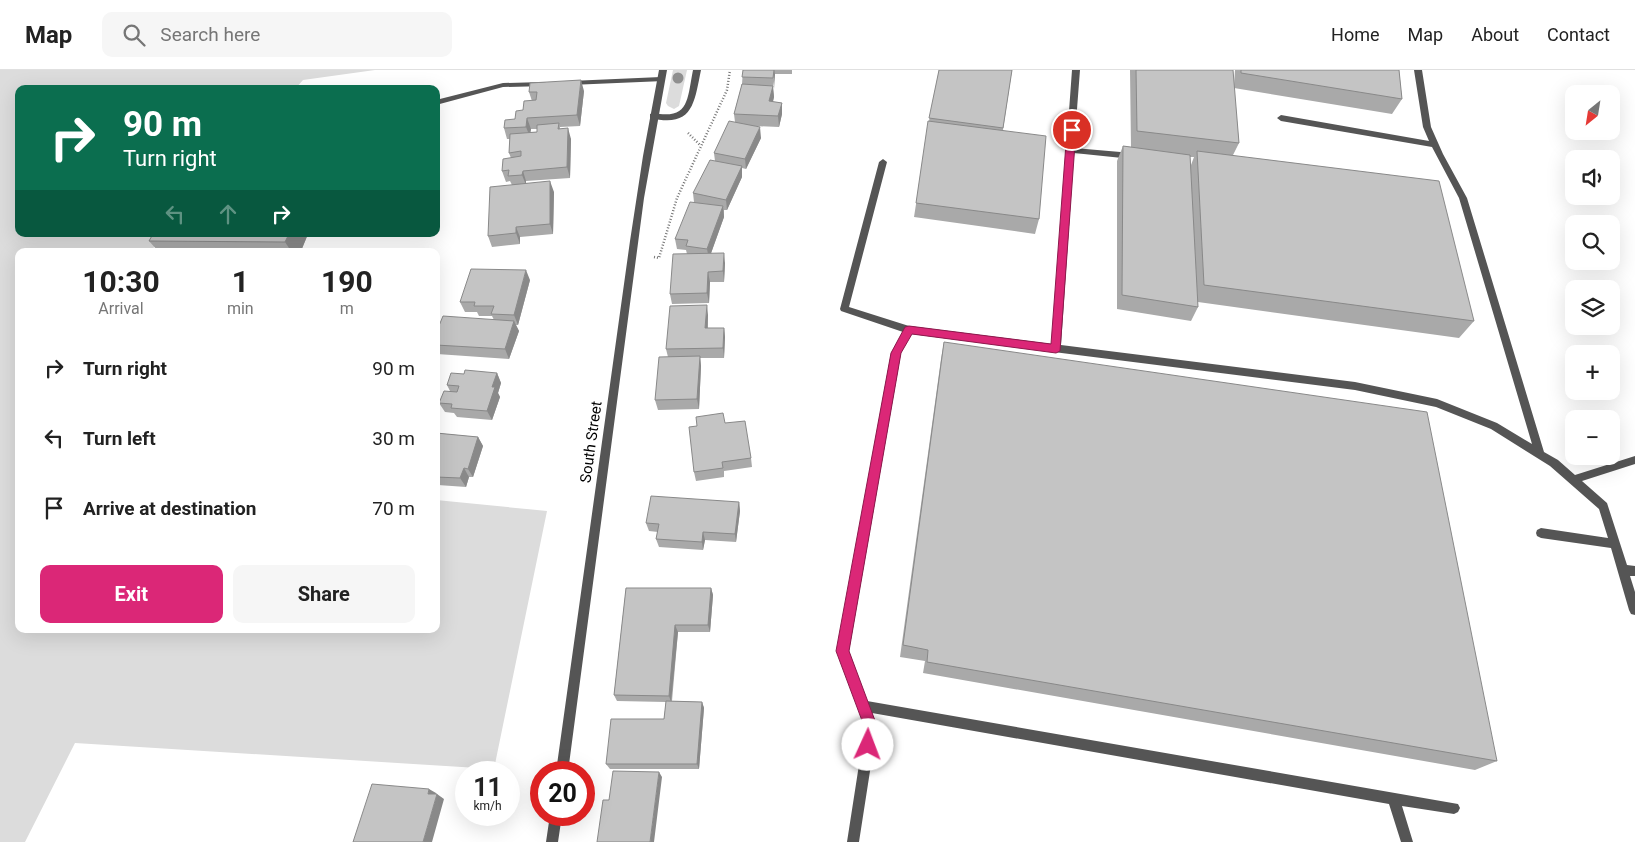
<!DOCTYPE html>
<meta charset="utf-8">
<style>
:root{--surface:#fff;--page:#f6f6f6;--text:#222;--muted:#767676;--line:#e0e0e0;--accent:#db2777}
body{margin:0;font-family:Roboto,sans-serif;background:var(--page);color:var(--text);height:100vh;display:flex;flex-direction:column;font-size:19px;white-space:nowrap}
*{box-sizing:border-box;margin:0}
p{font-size:16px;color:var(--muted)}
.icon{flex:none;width:28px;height:28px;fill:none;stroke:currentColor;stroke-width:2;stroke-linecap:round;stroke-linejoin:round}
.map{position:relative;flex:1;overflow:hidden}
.details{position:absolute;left:15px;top:178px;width:425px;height:385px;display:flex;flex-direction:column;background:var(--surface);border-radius:10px;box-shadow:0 5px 20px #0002}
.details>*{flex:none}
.banner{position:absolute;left:15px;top:15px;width:425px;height:152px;border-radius:10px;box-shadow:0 5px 20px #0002;background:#0b6e4f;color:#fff;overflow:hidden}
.needle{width:32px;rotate:210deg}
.controls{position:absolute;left:1565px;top:15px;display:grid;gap:10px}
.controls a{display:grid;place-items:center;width:55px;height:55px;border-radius:10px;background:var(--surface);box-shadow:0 5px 20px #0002;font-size:25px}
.speed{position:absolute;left:455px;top:691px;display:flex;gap:10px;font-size:25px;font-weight:700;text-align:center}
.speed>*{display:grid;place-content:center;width:65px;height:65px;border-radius:50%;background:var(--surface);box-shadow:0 5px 20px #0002;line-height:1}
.speed small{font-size:12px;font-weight:400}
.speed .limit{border:8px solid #d22;background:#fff;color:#111}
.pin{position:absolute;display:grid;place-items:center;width:42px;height:42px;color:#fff;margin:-21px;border:2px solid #fff;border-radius:50%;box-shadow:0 1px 5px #0007}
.me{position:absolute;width:55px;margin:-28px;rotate:2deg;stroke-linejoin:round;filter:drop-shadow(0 0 4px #0008)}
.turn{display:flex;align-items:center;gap:18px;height:105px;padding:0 25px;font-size:22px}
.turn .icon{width:65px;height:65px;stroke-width:2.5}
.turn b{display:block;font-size:35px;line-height:42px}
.lanes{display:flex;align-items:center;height:48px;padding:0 25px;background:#0003;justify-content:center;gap:25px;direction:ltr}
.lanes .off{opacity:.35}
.eta{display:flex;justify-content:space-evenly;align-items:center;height:85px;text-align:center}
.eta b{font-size:30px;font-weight:700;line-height:35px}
.action{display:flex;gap:10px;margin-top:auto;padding:10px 25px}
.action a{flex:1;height:58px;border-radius:10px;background:var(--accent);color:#fff;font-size:20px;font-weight:700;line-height:58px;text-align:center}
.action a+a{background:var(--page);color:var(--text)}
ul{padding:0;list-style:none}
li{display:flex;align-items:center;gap:15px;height:70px;padding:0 25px}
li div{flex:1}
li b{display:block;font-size:19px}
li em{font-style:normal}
header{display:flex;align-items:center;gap:30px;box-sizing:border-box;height:70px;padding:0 25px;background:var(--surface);border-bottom:1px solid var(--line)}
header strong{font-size:24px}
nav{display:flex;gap:28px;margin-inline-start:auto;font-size:18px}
.search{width:350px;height:45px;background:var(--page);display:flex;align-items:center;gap:12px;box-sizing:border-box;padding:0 18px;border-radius:10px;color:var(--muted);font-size:19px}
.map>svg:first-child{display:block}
.green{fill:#dcdcdc}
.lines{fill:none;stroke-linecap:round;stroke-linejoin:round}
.path{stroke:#777;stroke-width:2.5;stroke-dasharray:1 2;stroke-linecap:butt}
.service{fill:#555;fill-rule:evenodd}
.minor{fill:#555;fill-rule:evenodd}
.tertiary{fill:#555;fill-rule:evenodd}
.tree{fill:#8f8f8f}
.wall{fill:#a9a9a9;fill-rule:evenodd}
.shaded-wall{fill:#898989}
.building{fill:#c4c4c4;stroke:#898989}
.route{fill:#db2777;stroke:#8e194d}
.labels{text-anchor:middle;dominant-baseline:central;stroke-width:4;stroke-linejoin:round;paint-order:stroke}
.street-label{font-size:15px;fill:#000;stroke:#fff}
</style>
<header>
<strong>Map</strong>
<div class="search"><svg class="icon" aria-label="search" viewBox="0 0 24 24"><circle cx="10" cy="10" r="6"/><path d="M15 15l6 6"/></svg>Search here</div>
<nav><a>Home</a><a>Map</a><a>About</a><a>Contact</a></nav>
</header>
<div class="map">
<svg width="1635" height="772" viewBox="0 0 1635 772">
<rect width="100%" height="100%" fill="#fff"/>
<!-- green -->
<path class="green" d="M0,0h375l-72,10 -8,9h-276v145h141l-8,17h-133v378h417v-129l111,11 -53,258 -419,-26 -50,99h-25z
M673,0h14l-8,36 -5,3 -6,-3 -2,-3z"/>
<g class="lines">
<!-- path -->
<path class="path" d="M688,63l12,12
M654,187l5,1 18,-60 50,-108 3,-20"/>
<!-- service -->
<path class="service" d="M1072,0h8l-6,78 58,5 4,3 -4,3 -58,-6 -13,192 294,37 82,17 60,24 35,21 -73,-246 -27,-51 -151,-26 -4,-3 4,-3 148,26 -6,-14 -9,-57h8l9,57 12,27 24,44 77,254 14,8 17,15 60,-19v8l-53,17 25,22 20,62 8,1v10h-5l5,16v23l-4,-1 -2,-4 -18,-62 -70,-10 -4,-2 -1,-3 1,-3 4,-2 67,10 -9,-29 -49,-43 -59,-37 -55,-22 -81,-17 -444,-56 -10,19 -52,298 18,50 591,103 2,4 -2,4 -4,2 -52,-8 11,36h-12l-12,-38 -517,-91 5,13 -18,116h-12l18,-116 -28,-75 54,-298 12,-21 -62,-21 -1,-2 39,-147 4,-3 4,3 -38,145 60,19 143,18z
M661,7l4,2 -1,2 -94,4 -4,-2 4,-2z
M543,12h3v4l-43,1 -67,18v-5l67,-17z"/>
<!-- minor -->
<path class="minor" d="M693,0h8c-7,34 -8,58 -51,48v-4l3,-1c37,7 34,-14 40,-43z"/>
<!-- tertiary -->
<path class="tertiary" d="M659,0h8l-23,128 -76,574h-12l74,-531 13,-85z
M550,745h12l-4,27h-12z"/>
</g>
<!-- trees -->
<circle class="tree" cx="678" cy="8" r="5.5"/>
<!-- wall -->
<path class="wall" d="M743,0h49v4h-17l-2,15 1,8 -1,5 9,1v11l-3,13 -27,-1 9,12 -15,31 -4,-1v9l-15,33h-3v7l-13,36 14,10 -1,19h-14l-1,21 -37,1 -2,-10 17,-40 -1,-4 -9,-1 -2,-10 19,-37 -1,-9 22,-32 -1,-8 21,-31 -1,-8 8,-30z
M939,0h73l-9,60 36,89 -4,15 -121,-17 15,-96z
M1130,0h103l1,16 1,-16h164l3,29 -10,15 -158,-26 5,55 -6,12 241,166 -15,17 -261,-36v5l-7,14 -74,-12v-148l6,-15 8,1zM1190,87h4l-3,8z
M584,21l-4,35 -20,1v2l11,10 -1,39 -44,3v2l28,9 -1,42 -33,3v7l-28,3 -4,-11 24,-51 -2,-4 -4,1 -4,-11 9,-13 -2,-5 1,-14h-3l-3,-11 11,-9 17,-18 -3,-9zM531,59h6v3h-7z
M308,164l-7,17h-143l-9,-10z
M530,210l-12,45h-2l3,6 -10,28 -72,-5 -1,-1v-20l58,-13 -2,-4h-13l-2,-4h-12l-5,-10z
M708,245v13h16l1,9 -1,21h-24l1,8 -2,43 -41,1 -3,-10 13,-43 -2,-8z
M944,272l553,419 -22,9 -552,-97 2,-12 -25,-4 41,-298z
M497,303l4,10 -3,10 2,4 -8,23 -35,-3 -3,-4 -9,-1 -6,-9 11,-12 -3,-6 17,-11z
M725,353l26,35 1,9 -28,4v6l-28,4 -2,-9z
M436,363l42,4 5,9 -10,31h-4l-3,10 -28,-2 -2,-3z
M739,432l1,9 -4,31 -31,-2 -2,10 -44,-3 -3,-8 2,-7 -9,-1 -3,-8z
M626,518h85l2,7 -3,37h-32l-6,69 30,1 2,6 -5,61h-89l-4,-5 58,-45 2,-17 -49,-1 -3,-6z"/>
<!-- shaded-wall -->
<path class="shaded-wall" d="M774,0l1,4 -1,15z
M581,10l3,11 -4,35 -3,-11z
M773,16l1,11 -4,15 -1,-11z
M782,33v11l-3,13 -1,-11z
M527,48l4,11 -1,8 -4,-10z
M760,57l1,11 -15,31 -1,-10z
M568,58l3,11 -1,39 -3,-11z
M742,96v11l-15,33 -1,-10z
M523,101l3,10v4l-4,-10z
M550,111l4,11 -1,42 -3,-10z
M723,136l1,11 -15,42 -2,-10z
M516,157l4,10v7l-4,-11z
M289,164h19l-7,17h-10l-6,-9z
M724,183l1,10 -1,19 -1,-11z
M526,200l4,10 -12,45 -4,-10z
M708,202l2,10 -1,21 -2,-10z
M707,235l1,10 -1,23 -2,-10z
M514,251l5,10 -10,28 -4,-10z
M724,258l1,9 -1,21 -1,-10z
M700,286l1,10 -2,43 -2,-10z
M497,303l4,10 -3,10 2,4 -8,23 -5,-9 5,-24z
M478,367l5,9 -10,31 -5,-8z
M464,398l5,9 -3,10 -6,-9z
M739,432l1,9 -4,31 -1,-8z
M703,462l2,8 -2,10 -1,-8z
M711,518l2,7 -3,37 -2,-7z
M675,555l3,7 -7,70 -2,-6z
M702,632l2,6 -5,61 -2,-5z
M659,702l3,5 -8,65h-4z
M429,719l7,4 -1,5 -7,-4z
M437,724l7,5 -12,43h-9z"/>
<!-- building -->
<path class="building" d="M743,0h31l-1,8 -31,-1z
M939,0h73l-9,58 -74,-10z
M1136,0h97l6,73 -102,-12z
M1241,0h158l3,29 -161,-26z
M581,10l-4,35 -50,3 -1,9 -22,1 1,-8 10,-1 1,-8 7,-1 1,-9 12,-1 1,-8h-8l1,-9z
M742,14l31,2 -4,15 13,2 -4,13 -44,-2z
M729,51l31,6 -15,32 -31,-6z
M928,51l118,15 -7,83 -123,-16z
M559,53l-1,6 10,-1 -1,39 -44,4 -1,4 -14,1 1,-6 -7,1 1,-12 18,-3v-5l-12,2 1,-19 27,-2v-7z
M1123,76l67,9 8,152 -76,-12z
M1197,81l242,30 35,140 -270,-36z
M710,90l32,6 -16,34 -33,-7z
M550,111v43l-34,3v6l-28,3 2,-49z
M690,132l33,4 -16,43 -21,-3 2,-6 -13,-1z
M153,164h136l-4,8 -136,-1z
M724,183l-1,18 -15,1 -1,21 -37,1 3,-40z
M471,199l55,1 -12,45 -23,-1 3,-8h-20l1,-4h-15z
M707,235l-2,23h19l-1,20 -57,1 4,-43z
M443,246l71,5 -9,28 -69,-4v-12z
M944,272l483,70 70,349 -570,-99 1,-12 -25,-5z
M700,286l-3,43 -42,1 4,-43z
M465,300l32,3 -5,14h3l-8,24 -36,-3 1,-4 -13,-1 5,-12 13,1 2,-6 -12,-1 4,-12 13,1z
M723,343l2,10 20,-2 6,37 -29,4 1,6 -29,4 -5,-45 8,-1 -1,-9z
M436,363l42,4 -10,32 -4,-1 -4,10 -24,-1z
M651,426l88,6 -4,32 -32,-2 -1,10 -46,-3 3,-15 -13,-1z
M626,518h85l-3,37h-33l-6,71 -55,-1z
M666,631l36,1 -5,62h-91l5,-45h53z
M613,701l46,1 -9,70h-53l6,-42h6z
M372,714l57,5 -1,5h9l-14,48h-70z"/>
<!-- route -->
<path class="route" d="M1072,57l4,3 -16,221 -4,2 -144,-19 -11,19 -52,298 28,75 -4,24 -5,2 -5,-2 -2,-5 3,-19 -28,-75 55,-298 14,-26 4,-1 142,18 16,-214z"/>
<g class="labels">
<!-- street labels -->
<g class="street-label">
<text transform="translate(591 372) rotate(-82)">South Street</text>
</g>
</g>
</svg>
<div class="controls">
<a><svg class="needle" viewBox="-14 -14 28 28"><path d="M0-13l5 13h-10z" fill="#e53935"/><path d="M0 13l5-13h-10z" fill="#767676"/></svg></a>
<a><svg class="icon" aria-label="sound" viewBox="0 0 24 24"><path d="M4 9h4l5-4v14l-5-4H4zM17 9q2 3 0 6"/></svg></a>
<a><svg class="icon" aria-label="search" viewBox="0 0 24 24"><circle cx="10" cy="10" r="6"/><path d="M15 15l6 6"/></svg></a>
<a><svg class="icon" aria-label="layers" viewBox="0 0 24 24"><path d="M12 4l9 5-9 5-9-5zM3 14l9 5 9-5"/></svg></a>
<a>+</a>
<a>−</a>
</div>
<div class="speed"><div>11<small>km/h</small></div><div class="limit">20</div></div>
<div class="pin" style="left:1072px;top:60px;background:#d93025"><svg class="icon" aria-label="arrive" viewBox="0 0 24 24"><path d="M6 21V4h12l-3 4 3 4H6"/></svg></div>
<svg class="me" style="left:868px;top:675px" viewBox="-20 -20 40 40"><circle r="19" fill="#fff"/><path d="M0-13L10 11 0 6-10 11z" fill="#db2777"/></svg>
<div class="banner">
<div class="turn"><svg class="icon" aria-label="right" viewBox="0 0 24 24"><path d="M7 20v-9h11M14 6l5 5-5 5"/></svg><div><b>90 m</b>Turn right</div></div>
<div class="lanes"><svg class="icon off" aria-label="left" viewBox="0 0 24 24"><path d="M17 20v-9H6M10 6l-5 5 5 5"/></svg><svg class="icon off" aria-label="ahead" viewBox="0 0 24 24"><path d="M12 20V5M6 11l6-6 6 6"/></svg><svg class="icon" aria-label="right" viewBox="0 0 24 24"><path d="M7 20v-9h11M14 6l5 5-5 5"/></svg></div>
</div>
<section class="details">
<div class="eta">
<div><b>10:30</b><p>Arrival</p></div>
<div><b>1</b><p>min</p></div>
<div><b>190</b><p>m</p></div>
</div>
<ul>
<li><svg class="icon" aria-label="right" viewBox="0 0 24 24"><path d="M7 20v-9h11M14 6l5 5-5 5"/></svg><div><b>Turn right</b></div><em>90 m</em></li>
<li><svg class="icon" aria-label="left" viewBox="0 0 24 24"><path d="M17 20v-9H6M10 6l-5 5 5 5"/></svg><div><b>Turn left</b></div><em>30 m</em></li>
<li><svg class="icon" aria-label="arrive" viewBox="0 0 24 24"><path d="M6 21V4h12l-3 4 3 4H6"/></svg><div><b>Arrive at destination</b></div><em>70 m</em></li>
</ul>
<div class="action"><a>Exit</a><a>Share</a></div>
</section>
</div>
